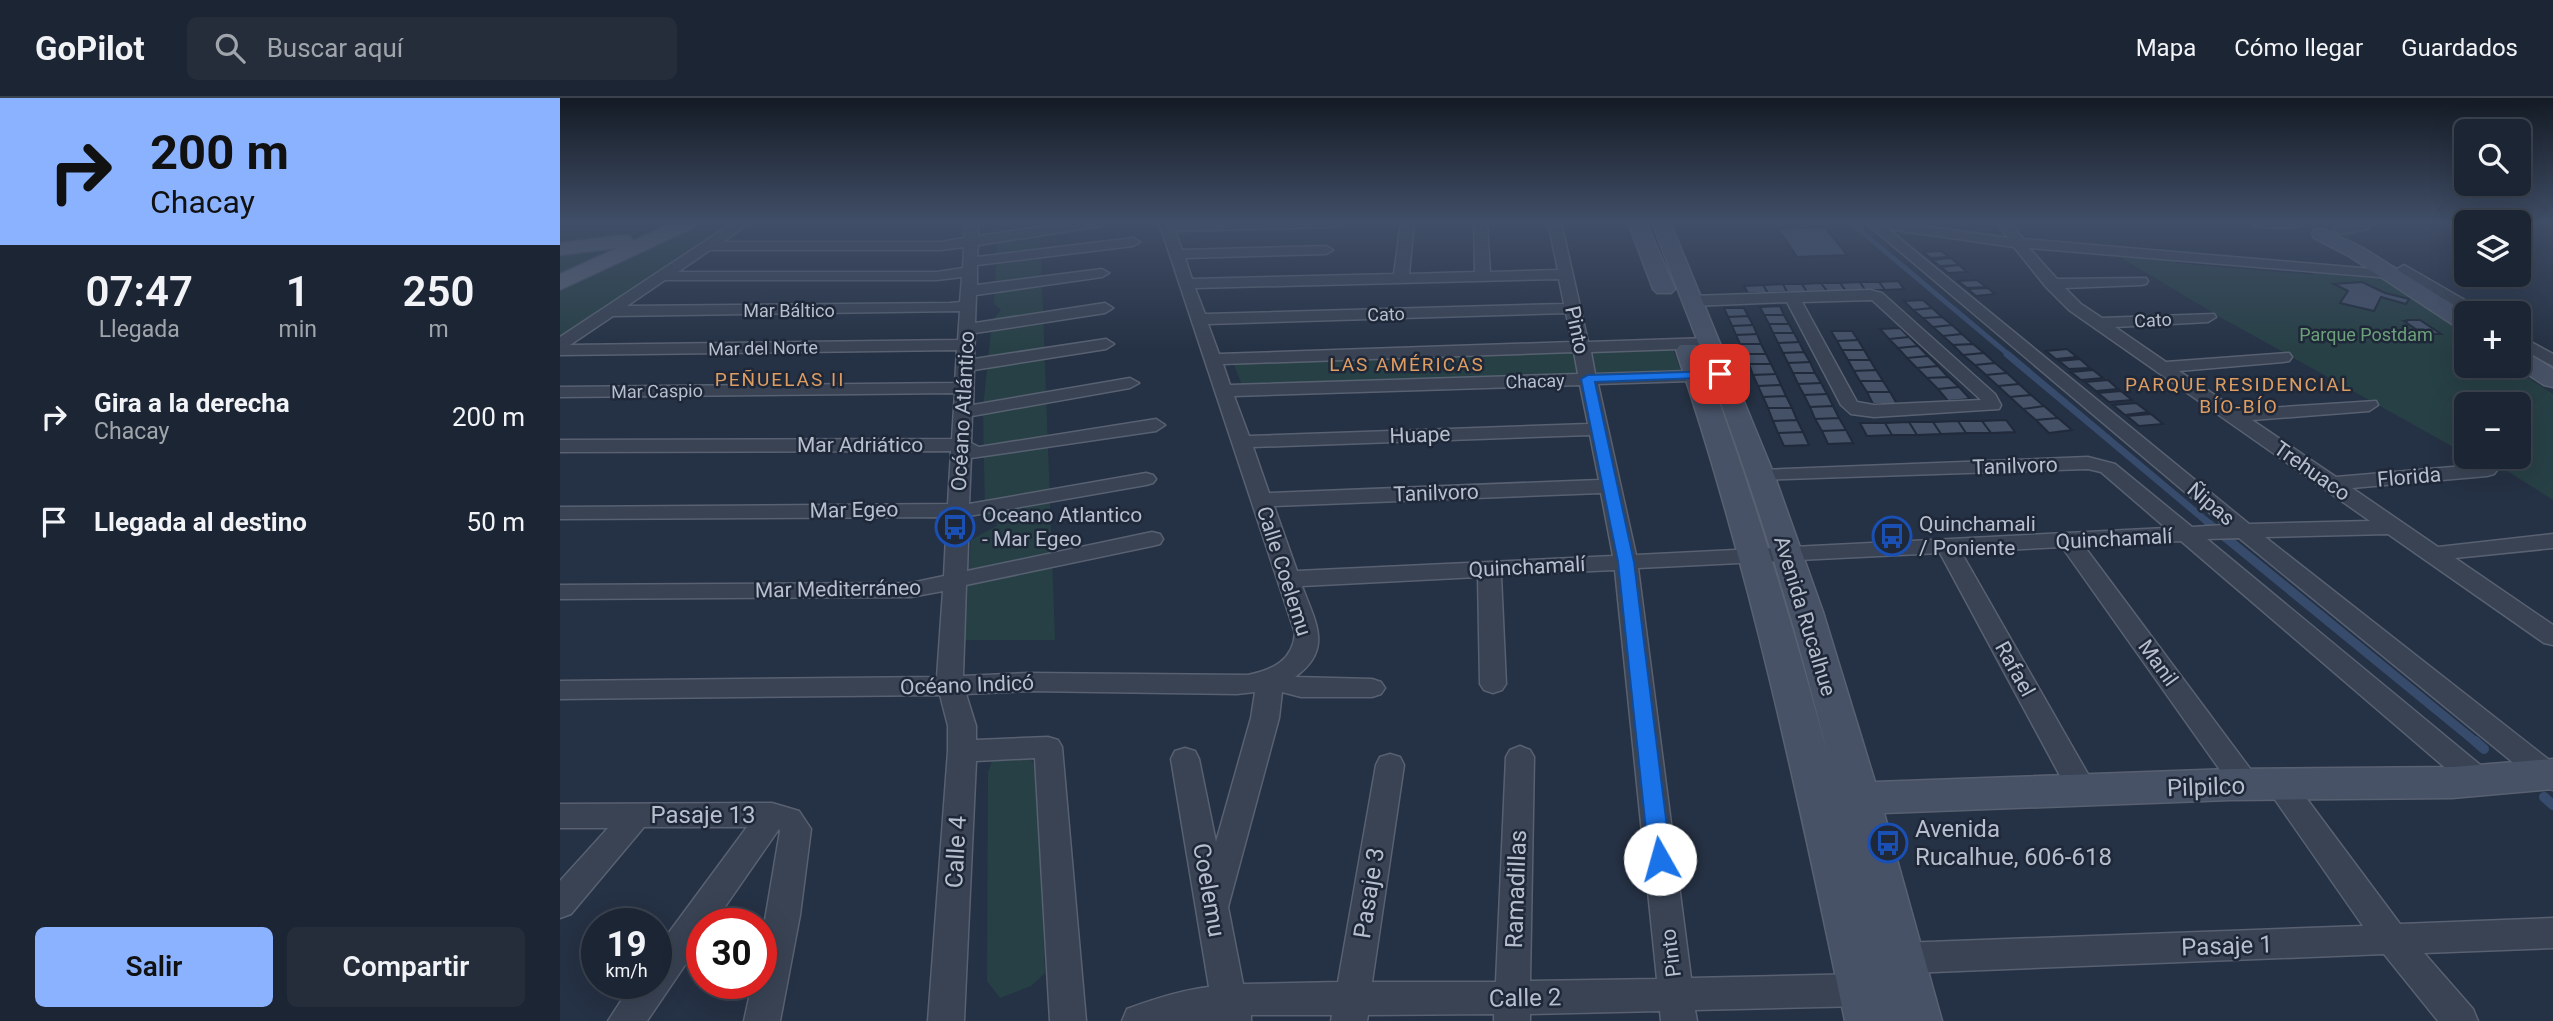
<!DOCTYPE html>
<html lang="es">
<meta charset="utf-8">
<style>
:root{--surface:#1c2533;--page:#252d3b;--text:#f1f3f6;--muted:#a0a5ac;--line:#3a424e;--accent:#8ab2ff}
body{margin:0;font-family:Roboto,sans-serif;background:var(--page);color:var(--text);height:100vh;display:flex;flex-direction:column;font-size:26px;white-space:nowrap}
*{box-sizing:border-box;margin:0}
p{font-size:23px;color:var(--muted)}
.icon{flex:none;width:38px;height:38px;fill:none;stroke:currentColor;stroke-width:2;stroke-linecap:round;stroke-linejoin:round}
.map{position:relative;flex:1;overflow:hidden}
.sheet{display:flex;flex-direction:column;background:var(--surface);width:560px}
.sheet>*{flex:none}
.top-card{background:#8ab2ff;color:#111;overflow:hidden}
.fabs{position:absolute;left:1894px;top:21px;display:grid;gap:14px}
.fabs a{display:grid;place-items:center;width:77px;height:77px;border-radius:10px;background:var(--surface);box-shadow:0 7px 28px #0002,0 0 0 2px var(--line);font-size:35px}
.speed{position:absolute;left:21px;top:810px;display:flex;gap:14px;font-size:35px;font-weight:700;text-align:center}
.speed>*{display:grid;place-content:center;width:91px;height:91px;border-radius:50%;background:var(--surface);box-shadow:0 7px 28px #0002,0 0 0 2px var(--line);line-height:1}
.speed small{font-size:18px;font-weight:400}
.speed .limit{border:10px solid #d22;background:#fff;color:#111}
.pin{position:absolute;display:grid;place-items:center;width:60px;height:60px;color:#fff;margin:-30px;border-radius:14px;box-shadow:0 4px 10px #0006}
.me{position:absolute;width:77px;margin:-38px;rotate:353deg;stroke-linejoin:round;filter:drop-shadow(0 0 5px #0008)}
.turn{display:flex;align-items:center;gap:24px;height:147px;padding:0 35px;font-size:32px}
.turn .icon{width:91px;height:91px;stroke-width:2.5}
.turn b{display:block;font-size:49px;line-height:60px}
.eta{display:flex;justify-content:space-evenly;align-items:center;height:119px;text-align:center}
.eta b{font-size:42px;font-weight:600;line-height:49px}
.action{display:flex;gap:14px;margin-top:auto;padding:14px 35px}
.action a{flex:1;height:80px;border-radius:10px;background:var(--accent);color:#111;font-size:28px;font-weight:600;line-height:80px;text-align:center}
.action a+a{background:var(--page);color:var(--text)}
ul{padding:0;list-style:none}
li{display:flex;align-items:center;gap:21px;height:105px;padding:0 35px}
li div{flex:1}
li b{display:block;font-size:26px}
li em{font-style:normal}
header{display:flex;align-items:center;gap:42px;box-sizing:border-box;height:98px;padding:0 35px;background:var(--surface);border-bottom:2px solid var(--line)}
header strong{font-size:33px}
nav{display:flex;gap:38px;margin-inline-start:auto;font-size:24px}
.search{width:490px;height:63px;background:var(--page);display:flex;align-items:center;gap:18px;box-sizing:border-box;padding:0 24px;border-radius:10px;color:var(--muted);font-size:26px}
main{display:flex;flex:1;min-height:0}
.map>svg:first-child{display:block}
.green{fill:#274045}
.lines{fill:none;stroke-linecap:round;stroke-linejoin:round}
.stream-far3{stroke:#374b6c;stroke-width:5}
.stream-far2{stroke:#374b6c;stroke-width:7}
.stream-far1{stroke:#374b6c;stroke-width:9}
.stream{stroke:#374b6c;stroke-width:10}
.building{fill:#445167;stroke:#202a3b;stroke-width:2}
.street-casing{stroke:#586171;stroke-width:3}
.secondary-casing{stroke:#586171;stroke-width:3}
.primary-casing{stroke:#434c5d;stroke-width:3}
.street{fill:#394354;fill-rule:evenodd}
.secondary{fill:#475267;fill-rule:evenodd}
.primary{fill:#576274;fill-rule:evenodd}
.route{fill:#1a73e8;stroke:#114b97;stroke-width:2}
.labels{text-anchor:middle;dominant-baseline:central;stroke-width:5;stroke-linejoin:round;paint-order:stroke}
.far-street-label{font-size:18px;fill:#b7bfcd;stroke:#1e2839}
.far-park-label{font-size:18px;fill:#6ca07a;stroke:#1e2839}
.far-neighbourhood-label{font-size:19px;letter-spacing:2px;fill:#de9d61;stroke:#1e2839}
.street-label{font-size:21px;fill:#b7bfcd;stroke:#1e2839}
.poi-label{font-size:21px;fill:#b7bfcd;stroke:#1e2839;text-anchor:start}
.near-street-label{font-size:24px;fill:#b7bfcd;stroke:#1e2839}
.near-poi-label{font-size:24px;fill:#b7bfcd;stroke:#1e2839;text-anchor:start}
</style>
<header>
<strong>GoPilot</strong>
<div class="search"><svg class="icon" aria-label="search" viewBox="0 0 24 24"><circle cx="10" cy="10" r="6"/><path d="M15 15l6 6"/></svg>Buscar aquí</div>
<nav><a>Mapa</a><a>Cómo llegar</a><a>Guardados</a></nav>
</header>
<main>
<section class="sheet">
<div class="top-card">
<div class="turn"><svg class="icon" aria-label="right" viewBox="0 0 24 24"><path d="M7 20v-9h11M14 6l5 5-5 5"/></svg><div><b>200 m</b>Chacay</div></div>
</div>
<div class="eta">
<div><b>07:47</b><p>Llegada</p></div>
<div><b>1</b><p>min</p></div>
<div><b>250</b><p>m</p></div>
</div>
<ul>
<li><svg class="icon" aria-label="right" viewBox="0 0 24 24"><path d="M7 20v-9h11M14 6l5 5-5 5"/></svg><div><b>Gira a la derecha</b><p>Chacay</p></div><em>200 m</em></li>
<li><svg class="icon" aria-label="arrive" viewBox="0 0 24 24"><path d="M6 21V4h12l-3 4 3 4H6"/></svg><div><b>Llegada al destino</b></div><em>50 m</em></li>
</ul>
<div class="action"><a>Salir</a><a>Compartir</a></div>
</section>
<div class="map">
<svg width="1993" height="923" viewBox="0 0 1993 923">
<rect width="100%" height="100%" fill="#253144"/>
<!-- green -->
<path class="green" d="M0,124h117l-60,16 -57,6z
M146,124h30l-176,114v-48z
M438,124h41l1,7 15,411h-93l9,-100 27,-15 -5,-7 -8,-3 -2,-107 9,-87 9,-11 -7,-6z
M1326,124h104l7,14z
M80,144l-80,36v-25z
M1553,155l51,3 13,7 138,12 -12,-7 82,12 81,55v31h44l43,28v106l-44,-28 -37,-15h46v-53h-52v50l-246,-137z
M1112,249l10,26 -82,3 -6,-2 -4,-21 3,-4z
M1007,252l10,3 4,20 -7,3 -331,12 -10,-26z
M452,659l19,3 5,8 9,205 -14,13 -31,12 -13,-17 1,-209 4,-11z"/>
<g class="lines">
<!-- stream-far3 -->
<path class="stream-far3" d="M1290,124l159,133"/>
<!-- stream-far2 -->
<path class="stream-far2" d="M1447,256l204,171"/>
<!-- stream-far1 -->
<path class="stream-far1" d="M1649,426l268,219"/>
<!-- stream -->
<path class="stream" d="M1915,643l9,8
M1984,699l9,8"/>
</g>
<!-- building -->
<path class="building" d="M1265,129l22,28 -50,2 -19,-28z
M1381,153l8,6 -18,1 -8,-6z
M1391,160l8,7 -19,1 -8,-6z
M1399,167l8,7 -19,1 -7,-6z
M1417,182l9,7 -19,1 -9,-7z
M1338,183l6,8 -19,1 -6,-8z
M1300,184h19l6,8h-20z
M1300,184l5,8 -19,1 -6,-8z
M1802,184l23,11 24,6 -3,5 -25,-7 -7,14 -34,-8 8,-12 -14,-7z
M1261,185h19l6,8h-19z
M1261,185l6,8 -20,1 -5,-8z
M1223,186h19l5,8h-20z
M1223,186l4,8 -19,1 -5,-8z
M1203,187l5,8h-20l-4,-7z
M1428,190l7,6 -19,2 -8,-7z
M1363,202l9,8 -19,2 -9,-9z
M1220,208l4,9h-20l-4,-8z
M1164,210h20l4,8 -20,1z
M1372,210l10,9 -19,1 -10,-8z
M1204,217h20l5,9h-20z
M1188,218l5,9 -21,1 -4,-9z
M1382,219l10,8 -19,2 -10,-9z
M1846,222h14l21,14h-18l-19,-13h4z
M1209,226h20l5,9h-21z
M1193,227l4,9 -21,1 -4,-9z
M1392,227l10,9 -19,2 -10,-9z
M1340,230l9,9 -20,2 -9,-10z
M1271,233h21l6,9 -21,1z
M1213,235h21l5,9 -21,1z
M1197,236l4,10h-21l-4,-9z
M1402,236l11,10 -20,1 -10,-9z
M1349,239l9,9 -20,2 -9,-9z
M1298,242l6,10h-22l-5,-9z
M1239,244l5,10 -21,1 -5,-10z
M1180,246h21l5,10h-22z
M1413,246l11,9 -21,2 -10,-10z
M1358,248l10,10 -21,2 -9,-10z
M1507,251l10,8 -21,2 -10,-8z
M1282,252h22l6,10h-22z
M1244,254l6,10 -22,1 -5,-10z
M1424,255l11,10 -20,2 -12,-10z
M1184,256h22l5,10h-22z
M1368,258l10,10 -21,2 -10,-10z
M1520,261l10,9 -21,1 -10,-8z
M1288,262h22l6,10 -22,1z
M1250,264l5,11h-22l-5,-10z
M1435,265l12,10 -21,2 -11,-10z
M1189,266h22l5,10 -23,1z
M1378,268l10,11 -21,1 -10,-10z
M1316,272l7,11h-23l-6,-10z
M1533,272l10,8 -22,2 -10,-8z
M1233,275h22l6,10 -23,1z
M1447,275l12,11 -21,2 -12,-11z
M1216,276l5,11 -23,1 -5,-11z
M1388,279l11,10 -21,2 -11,-11z
M1548,282l10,9 -22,2 -11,-9z
M1300,283h23l7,11h-23z
M1261,285l6,11 -23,1 -6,-11z
M1459,286l12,11 -21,2 -12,-11z
M1221,287l5,11 -23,1 -5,-11z
M1399,289l11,12 -22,2 -10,-12z
M1561,293l11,9 -23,2 -11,-9z
M1307,294h23l7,12h-24z
M1267,296l6,12 -23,1 -6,-12z
M1471,297l13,11 -21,3 -13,-12z
M1226,298l6,12h-24l-5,-11z
M1576,305l12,9 -23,3 -12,-10z
M1273,308l6,12 -24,1 -5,-12z
M1484,308l14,12 -22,2 -13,-11z
M1208,310h24l5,12 -24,1z
M1591,316l12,10 -24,2 -12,-10z
M1279,320l7,12 -24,1 -7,-12z
M1498,320l14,12 -23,3 -13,-13z
M1237,322l6,12 -25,1 -5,-12z
M1446,322l9,12 -24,1 -9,-12z
M1398,323h24l9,12h-25z
M1398,323l8,12 -25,1 -8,-12z
M1349,324l8,13h-25l-7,-12z
M1349,324h24l8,12 -24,1z
M1300,325h25l7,12 -25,1z
M1286,332l7,13 -25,1 -6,-13z
M1243,334l6,13 -25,1 -6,-13z"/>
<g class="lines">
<defs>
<path id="street" d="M174,124h16l-27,20h218l23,-4 2,-16h12v14l98,-14h31l-6,4 -123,19 -1,12 156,-19 7,4 -7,4 -156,19v20l125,-16 7,4 -7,4 -126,18 -1,28 130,-20 8,5 -8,5 -130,20 -1,26 132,-20 8,5 -8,5 -132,21 -1,35 157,-27 9,5 -9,5 -158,28 -1,27 8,4 177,-28 9,6 -9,6 -185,27 -2,46 177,-31 7,2 3,4 -3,4 -7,2 -177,31 -2,55 185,-39 8,2 3,5 -3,5 -8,2 -186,39 -3,91 65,-3 220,2c25,-5 45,-15 47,-42l-136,-411 181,1 -7,4 -158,4 7,19 144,-4 7,4 -7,4 -141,4 7,21 202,-5 7,-52h13l-5,52 66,-2 -1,-50h13l3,50 68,-2 -10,-48h13l27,120 120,-4 8,5 -8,5 -117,4 4,22 125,-4 9,5 -9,5 -122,4 38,171 530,-27 -65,-56 -13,-3 -334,11 -3,-4 3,-4 7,-2 327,-13 27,7 77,63 32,-2 -359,-303h26l117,16 -12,-16h14l13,17 372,32 2,3 -7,4 -361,-30 28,31 89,-1 2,3 -2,3 -5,1 -76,3 16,16 21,14 112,-4 2,3 -8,5 -93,5 51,35 123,-9 3,4 -3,4 -6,1 -104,9 58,39 139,-9 2,4 -9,6 -117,9 84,57 151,-13 7,2 3,4 -3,4 -7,2 -135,12 86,59 115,-13v14l-98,10 98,67v20l-9,-2 -156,-109 -123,3 288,226v27l-10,-3 -304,-249 -32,1 283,234 4,8 -4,8 -10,3 -10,-3 -289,-248 -97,5 173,232 5,8 -5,8 -10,3 -10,-3 -175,-247 -101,5 136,238 -5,8 -10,3 -10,-3 -132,-245 -302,15 53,410 169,-4 8,-3 12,5 5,11 -5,11 -17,8 -168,4 2,11h-36l-1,-10 -130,3v7h-36v-7l-126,1 -1,6h-36l1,-6h-81v6h-129l5,-12c27,-10 54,-19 82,-22l-38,-228 4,-8 10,-3 10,3 4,8 17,83 35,-124 4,-26 -18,2 -209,-3 -62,3 10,32v14l72,-3 10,3 4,7 24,274h-36l-15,-263 -59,3 -12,260h-36l20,-270v-25l-8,-31 -380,4v-18l377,-4 6,-86 -32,6 -351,2v-14l351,-2 33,-7 3,-59 -387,2v-12l388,-3 3,-53 -391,1v-12l392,-1 3,-46 -395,4v-10l395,-4 2,-33 -397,5v-18zM1328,131l126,18 32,40 23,23 301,211 -121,3zM404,149l-1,21 -26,4h-259l32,-22h231zM402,179l-2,25 -10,1 -323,3 38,-26h272zM999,181l5,25 -359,10 -10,-26zM400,213l-2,29 -388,5 43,-29zM1006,215l6,29 -353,12 -11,-30zM1014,254l4,22 -348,11 -7,-21zM1020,287l8,39 -339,12 -15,-40zM1030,337l9,45 -330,13 -16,-46zM1041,395l12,63 -316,15 -23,-65zM1055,472l42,409 -127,2 4,-224 -4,-7 -10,-4 -10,4 -4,7 -10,225h-124l32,-217 -4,-8 -10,-3 -10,3 -4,8 -38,217 -95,2 -15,-77 51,-189 3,-26 19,5h71l9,-3 4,-6 -4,-6 -9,-3 -77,-2c39,-28 20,-55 7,-91l176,-9 2,107 4,6 9,3 9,-3 4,-6 -5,-109z
M1690,124h55l1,1c-10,7 -46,6 -56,-1z
M1799,124h13l-4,7 -28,5 -7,-4 2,-3z
M1844,167l78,45 2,3h-18l-67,-41 -2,-3z
M1310,192l12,3 113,101 6,11 -2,4 -125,8 -23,-3 -10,-9 -54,-103 -95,4 -8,-5 8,-5zM1312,202l109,100 -107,5 -17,-3 -55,-100z
M1958,237l35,19v12l-35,-19z
M1719,674l10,3 111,149 153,-6v30l-129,5 49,56 5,12h-40l-54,-67 -475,19 -12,4 -12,-4 -5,-11 9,-15 12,-4 462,-17 -94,-135 -5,-8 5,-8z
M212,705l27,8 12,18 -11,86 -20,106h-36l8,-37h9v-40l19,-113 -1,-2 -66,95h-11v16l-55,81h-39l24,-37h24v-34l91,-123h-103l-73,87 -11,4v-37l48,-53h-48v-24z"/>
<path id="secondary" d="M1068,124h18l29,67 -4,4h-14l-4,-4z
M1092,124h18l105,255 48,135 52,170 355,-13 222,-2 101,-8v30l-101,9 -222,2 -346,13 58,208h-97c-47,-226 -95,-452 -169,-671l4,-5h16l4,5c50,133 91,268 128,406 -26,-105 -56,-209 -92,-311 -26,-75 -56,-148 -84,-223z
M1761,130l42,20 103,65v17l-8,-2 -109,-72 -35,-18 -2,-4 2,-4z
M1958,252l8,2 27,17v18l-9,-2 -29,-19h3z"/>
<path id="primary" d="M114,124h21l1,2 -3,4 -133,62v-16l57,-26 -57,7v-12l62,-8 8,1 3,5z"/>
</defs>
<!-- street casing -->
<use href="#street" class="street-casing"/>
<!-- secondary casing -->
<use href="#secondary" class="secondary-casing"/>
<!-- primary casing -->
<use href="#primary" class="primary-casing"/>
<!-- street -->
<use href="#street" class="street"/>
<!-- secondary -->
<use href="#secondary" class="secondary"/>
<!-- primary -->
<use href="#primary" class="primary"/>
</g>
<!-- sky -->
<linearGradient id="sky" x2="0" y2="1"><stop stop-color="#141b25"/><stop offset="0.49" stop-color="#404e67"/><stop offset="1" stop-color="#404e67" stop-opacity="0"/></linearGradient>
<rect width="1993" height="253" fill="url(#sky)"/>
<!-- route -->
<path class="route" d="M1160,273l5,1v5l-130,5 39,180 37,297 -3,7 -8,2 -7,-2 -4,-7 -31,-297 -37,-183 7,-4z"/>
<!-- icons -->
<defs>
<symbol id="bus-ring" viewBox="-11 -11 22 22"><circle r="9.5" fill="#1e2839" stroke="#1a4fb4" stroke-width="1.5"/><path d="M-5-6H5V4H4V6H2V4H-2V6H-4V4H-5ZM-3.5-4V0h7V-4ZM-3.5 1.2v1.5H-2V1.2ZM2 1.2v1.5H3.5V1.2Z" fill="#1a4fb4"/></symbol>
</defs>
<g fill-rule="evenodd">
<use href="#bus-ring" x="373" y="407" width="44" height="44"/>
<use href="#bus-ring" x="1310" y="416" width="44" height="44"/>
<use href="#bus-ring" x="1306" y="723" width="44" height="44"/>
</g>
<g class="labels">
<!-- far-street labels -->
<g class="far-street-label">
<text x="229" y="212">Mar Báltico</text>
<text transform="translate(826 216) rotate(-2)">Cato</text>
<text transform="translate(1593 222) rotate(-3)">Cato</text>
<text transform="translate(203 250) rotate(-1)">Mar del Norte</text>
<text transform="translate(975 283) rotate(-2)">Chacay</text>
<text transform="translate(97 293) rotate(-1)">Mar Caspio</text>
</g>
<!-- far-park labels -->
<g class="far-park-label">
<text x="1806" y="236">Parque Postdam</text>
</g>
<!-- far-neighbourhood labels -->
<g class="far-neighbourhood-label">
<text x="847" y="266">LAS AMÉRICAS</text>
<text x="220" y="281">PEÑUELAS II</text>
<text x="1679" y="286">PARQUE RESIDENCIAL<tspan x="1679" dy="22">BÍO-BÍO</tspan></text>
</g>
<!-- street labels -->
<g class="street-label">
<text transform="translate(1017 232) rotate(78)">Pinto</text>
<text transform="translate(403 313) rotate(-87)">Océano Atlántico</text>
<text transform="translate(860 337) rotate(-2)">Huape</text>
<text x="300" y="347">Mar Adriático</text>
<text transform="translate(1455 368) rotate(-2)">Tanilvoro</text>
<text transform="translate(1752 373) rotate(35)">Trehuaco</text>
<text transform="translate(1849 379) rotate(-5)">Florida</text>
<text transform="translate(876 395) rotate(-2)">Tanilvoro</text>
<text transform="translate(1651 406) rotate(40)">Ñipas</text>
<text transform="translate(294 412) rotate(-1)">Mar Egeo</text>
<text transform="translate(1554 441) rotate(-3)">Quinchamalí</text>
<text transform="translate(967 469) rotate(-3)">Quinchamalí</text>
<text transform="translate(724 473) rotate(72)">Calle Coelemu</text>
<text transform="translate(278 491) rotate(-1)">Mar Mediterráneo</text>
<text transform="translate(1245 518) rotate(73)">Avenida Rucalhue</text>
<text transform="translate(1598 565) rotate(54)">Manil</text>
<text transform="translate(1455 571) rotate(61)">Rafael</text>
<text transform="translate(407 587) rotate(-2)">Océano Indicó</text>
<text transform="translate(1111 855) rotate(-97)">Pinto</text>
</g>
<!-- poi labels -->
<g class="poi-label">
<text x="422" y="417">Oceano Atlantico<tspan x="422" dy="24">- Mar Egeo</tspan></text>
<text x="1359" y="426">Quinchamali<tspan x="1359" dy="24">/ Poniente</tspan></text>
</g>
<!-- near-street labels -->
<g class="near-street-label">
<text transform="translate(1646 689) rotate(-2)">Pilpilco</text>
<text x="143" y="717">Pasaje 13</text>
<text transform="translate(396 754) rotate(-87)">Calle 4</text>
<text transform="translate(956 791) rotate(-88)">Ramadillas</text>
<text transform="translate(649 792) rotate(80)">Coelemu</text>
<text transform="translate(809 795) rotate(-81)">Pasaje 3</text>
<text transform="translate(1667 848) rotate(-2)">Pasaje 1</text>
<text transform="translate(965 900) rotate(-1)">Calle 2</text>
</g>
<!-- near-poi labels -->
<g class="near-poi-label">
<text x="1355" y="731">Avenida<tspan x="1355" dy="28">Rucalhue, 606-618</tspan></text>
</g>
</g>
</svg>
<div class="fabs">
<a><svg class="icon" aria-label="search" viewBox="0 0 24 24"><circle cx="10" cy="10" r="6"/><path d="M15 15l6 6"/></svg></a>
<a><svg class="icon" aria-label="layers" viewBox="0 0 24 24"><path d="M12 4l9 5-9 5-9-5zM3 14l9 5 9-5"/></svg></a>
<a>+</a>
<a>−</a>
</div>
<div class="speed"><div>19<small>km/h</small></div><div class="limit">30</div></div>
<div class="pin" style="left:1160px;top:276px;background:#d93025"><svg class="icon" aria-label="arrive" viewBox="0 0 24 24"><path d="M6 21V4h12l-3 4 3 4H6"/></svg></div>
<svg class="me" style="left:1100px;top:761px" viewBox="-20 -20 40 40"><circle r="19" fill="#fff"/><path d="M0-13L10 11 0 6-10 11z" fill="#1a73e8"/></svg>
</div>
</main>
